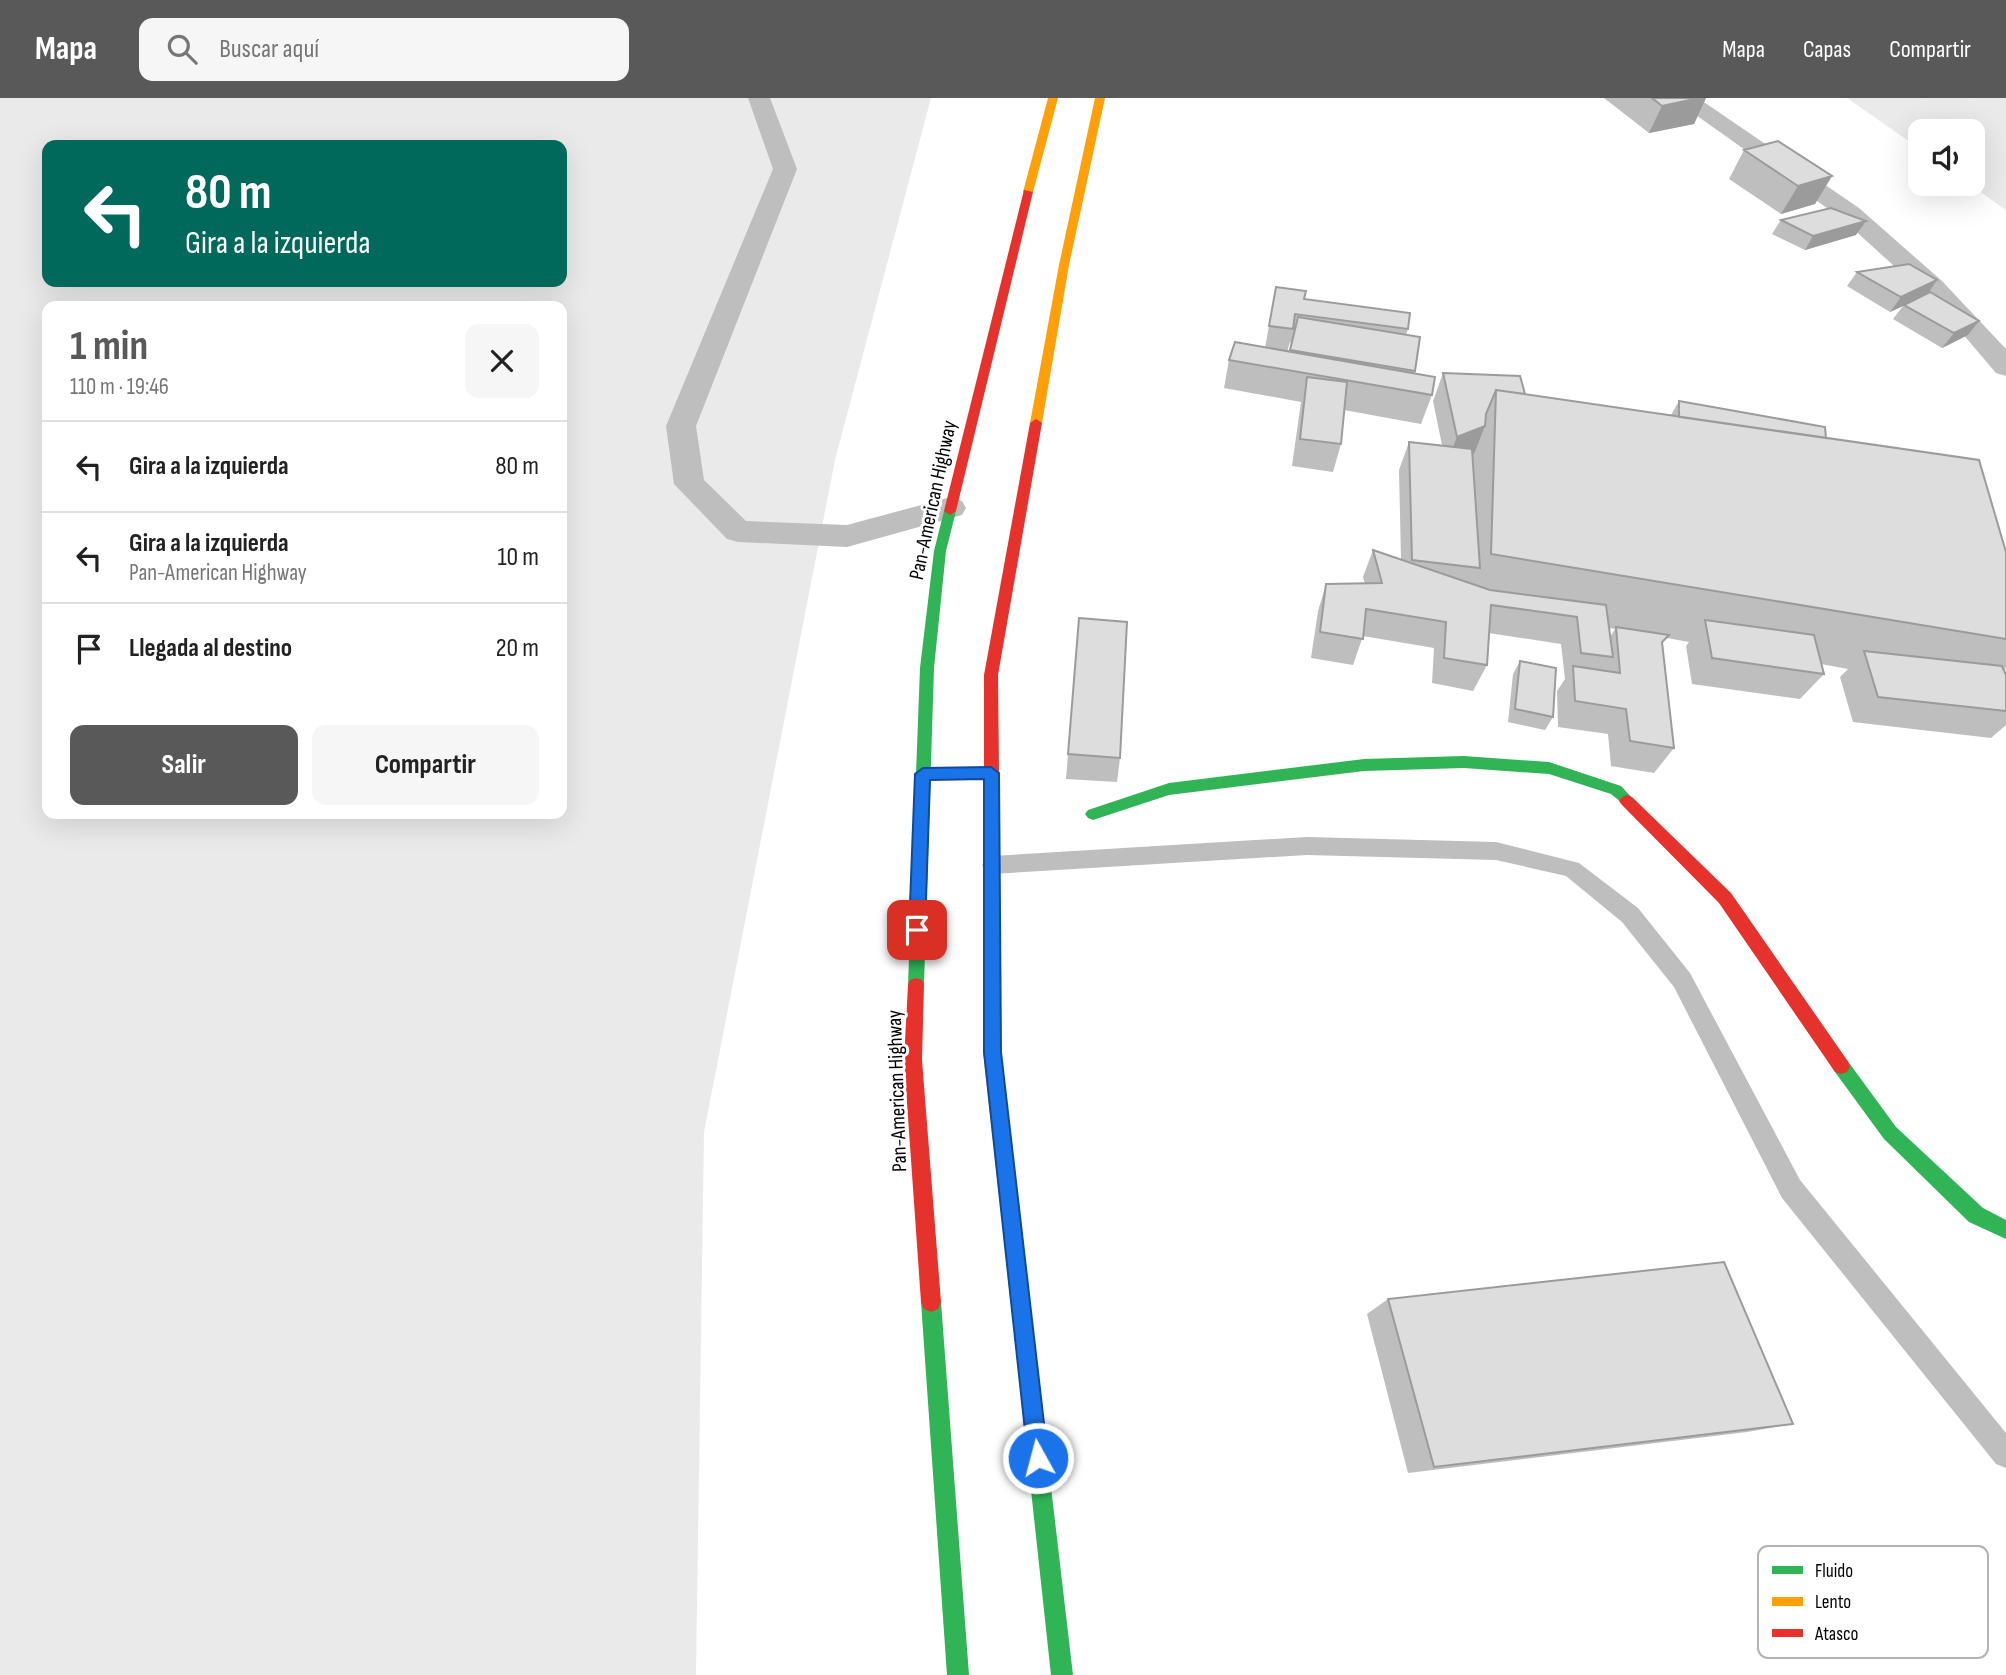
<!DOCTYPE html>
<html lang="es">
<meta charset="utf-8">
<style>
:root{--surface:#fff;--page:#f6f6f6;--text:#222;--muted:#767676;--line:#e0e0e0;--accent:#595959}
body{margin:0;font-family:"Sofia Sans Condensed",sans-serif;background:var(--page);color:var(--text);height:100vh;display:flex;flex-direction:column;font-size:26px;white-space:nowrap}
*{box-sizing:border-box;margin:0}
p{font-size:23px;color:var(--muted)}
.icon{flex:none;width:38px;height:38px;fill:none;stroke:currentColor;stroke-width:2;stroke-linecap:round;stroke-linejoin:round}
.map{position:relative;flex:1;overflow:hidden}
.side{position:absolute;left:42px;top:203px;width:525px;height:518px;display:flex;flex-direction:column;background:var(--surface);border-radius:14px;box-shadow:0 7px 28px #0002}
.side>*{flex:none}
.guide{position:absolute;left:42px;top:42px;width:525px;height:147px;border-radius:14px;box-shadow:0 7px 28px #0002;background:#00695c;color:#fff;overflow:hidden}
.buttons{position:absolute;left:1908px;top:21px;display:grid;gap:14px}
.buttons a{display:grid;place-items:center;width:77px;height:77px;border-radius:14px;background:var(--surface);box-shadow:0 7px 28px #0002;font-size:35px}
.pin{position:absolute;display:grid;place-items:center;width:60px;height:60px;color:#fff;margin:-30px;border-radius:14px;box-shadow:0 4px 10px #0006}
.me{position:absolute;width:77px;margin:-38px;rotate:353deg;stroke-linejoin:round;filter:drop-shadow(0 0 5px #0008)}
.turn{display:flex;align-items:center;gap:24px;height:147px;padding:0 28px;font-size:32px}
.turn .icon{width:91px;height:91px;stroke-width:2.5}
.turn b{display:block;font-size:49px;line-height:60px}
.round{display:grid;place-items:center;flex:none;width:74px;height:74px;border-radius:14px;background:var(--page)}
.head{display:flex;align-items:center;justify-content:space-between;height:119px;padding:0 28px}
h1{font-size:42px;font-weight:700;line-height:52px;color:var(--accent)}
.action{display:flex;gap:14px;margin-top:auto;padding:14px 28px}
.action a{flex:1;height:80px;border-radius:14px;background:var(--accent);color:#fff;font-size:28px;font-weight:700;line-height:80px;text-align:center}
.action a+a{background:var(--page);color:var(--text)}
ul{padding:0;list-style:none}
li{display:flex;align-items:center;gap:21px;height:91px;padding:0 28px;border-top:2px solid var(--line)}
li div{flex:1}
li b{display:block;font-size:26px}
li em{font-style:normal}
header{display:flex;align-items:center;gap:42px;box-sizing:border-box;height:98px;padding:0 35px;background:var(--accent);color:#fff}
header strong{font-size:33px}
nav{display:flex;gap:38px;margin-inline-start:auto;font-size:24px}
.search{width:490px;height:63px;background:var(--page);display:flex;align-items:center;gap:18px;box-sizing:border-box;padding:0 24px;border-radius:14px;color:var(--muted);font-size:26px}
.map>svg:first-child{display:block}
.green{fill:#eaeaea;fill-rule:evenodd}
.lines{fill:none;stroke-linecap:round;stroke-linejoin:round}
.lane{fill:#bebebe;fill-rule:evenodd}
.street{fill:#bebebe;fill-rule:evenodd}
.fast{fill:#30b455;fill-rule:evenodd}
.slow{fill:#ff9f0a;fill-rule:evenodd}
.jam{fill:#e5322d;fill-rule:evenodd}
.wall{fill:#bebebe;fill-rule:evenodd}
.shaded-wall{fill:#9b9b9b}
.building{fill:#ddd;stroke:#9b9b9b;stroke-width:2}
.route{fill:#1a73e8;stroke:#114b97;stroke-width:2}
.labels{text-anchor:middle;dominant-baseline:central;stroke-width:6;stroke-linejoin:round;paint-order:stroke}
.street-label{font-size:21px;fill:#000;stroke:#fff}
.key{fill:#fff;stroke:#b2b2b2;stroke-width:2}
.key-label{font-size:19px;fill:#000}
</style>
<header>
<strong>Mapa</strong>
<div class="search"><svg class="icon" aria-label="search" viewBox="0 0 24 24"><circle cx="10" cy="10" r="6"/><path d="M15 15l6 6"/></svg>Buscar aquí</div>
<nav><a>Mapa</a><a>Capas</a><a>Compartir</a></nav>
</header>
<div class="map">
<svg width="2006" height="1577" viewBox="0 0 2006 1577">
<rect width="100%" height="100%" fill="#fff"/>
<!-- green -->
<path class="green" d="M0,0h931l-96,362 -131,672 -8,543h-696zM47,47h515v137h-515zM47,208h515v508h-515z
M1847,0h159v112l-37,-26h3v-53h-52v18z"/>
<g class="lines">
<!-- lane -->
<path class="lane" d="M1307,739l189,5 83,21 59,45 52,65 110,207 206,253v35l-10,-4 -214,-266 -108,-211 -52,-65 -56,-46 -70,-16 -189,-5 -315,19 -7,-3 -3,-6 3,-6 7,-3z"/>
<!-- street -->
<path class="street" d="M748,0h22l27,71 -101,257 8,54 42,41 101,4 104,-28 11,4 4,7 -4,7 -115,32 -109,-5 -11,-3 -53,-55 -8,-58 107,-257z
M1672,0h26l161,110 83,73 64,68v27l-10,-3 -40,-47 -32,-33 -83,-75z"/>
<!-- fast -->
<path class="fast" d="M950,409l6,4 -10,40 -12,117 -10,317 -2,5 -6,2 -6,-2 -2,-5 12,-317 14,-117 10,-40z
M1464,658l85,6 72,24 14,15 -3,4 -5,2 -16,-13 -62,-20 -85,-6 -100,3 -195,24 -76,25 -5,-2 -3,-4 3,-4 81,-27 195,-24z
M1841,960l6,2 49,67 87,81 23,12v19l-37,-17 -85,-83 -49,-67 -3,-6 3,-6z
M1011,1115l7,2 2,7 53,453h-22l-49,-453 2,-7z
M931,1194l7,3 3,7 28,373h-22l-26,-373 3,-7z"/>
<!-- slow -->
<path class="slow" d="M1048,0h10l-25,94 -5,3 -5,-3z
M1095,0h10l-36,167 -27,158 -6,4 -6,-4 29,-158z
M992,763l6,2 2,5 1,184 19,170 -2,7 -7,2 -7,-2 -2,-7 -19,-170 1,-184 2,-5z"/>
<!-- jam -->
<path class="jam" d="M1024,92l9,2 -77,319 -6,4 -6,-4z
M1036,321l6,4 -44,252 2,193 -2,5h-12l-2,-5v-89l-61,1 -7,-6 7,-6 61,-1v-92l46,-252z
M1627,697l5,2 99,96 116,167 3,6 -3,6 -6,2 -6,-2 -116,-169 -97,-98 -3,-4 3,-4z
M916,880l6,2 2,5 -2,75 19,242 -3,7 -7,3 -7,-3 -3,-7 -17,-242 4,-75 2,-5z"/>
</g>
<!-- wall -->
<path class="wall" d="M1604,0h102l-12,26 -45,9z
M1744,52l88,26 -17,28 -34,10 -52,-35z
M1781,122l75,15 -51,15 -33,-16z
M1857,174l71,21 40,42 -26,13 -49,-29 10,-13 -13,6 -43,-26z
M1276,189l28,12 104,30 -2,6 14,2 -6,37 18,21 -11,29 -77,-14 -3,34 -8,28 -41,-6 9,-64 -77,-14 5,-28 36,-12zM1290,244l2,1 -3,9h-2z
M1443,275l82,21 146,21 8,-14 147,37 180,114v116l-2,2 2,5v50l-15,13 -138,-16 -13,-45 8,-8 -27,-5 3,10 -24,25 -108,-15 -6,-38 3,-4 -22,-4 -5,6 12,104 -20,25 -43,-7 -3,-32 -50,-7 -1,-36 8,-12 -4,-35 -72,-11 -2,32 -14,26 -41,-8 2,-35 -71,-12 -10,29 -42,-7 7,-47 8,-27h39l-2,-7 10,-27 28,9 -2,-89 10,-28 33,3 -9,-44zM1609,530l6,1 -5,8z
M1079,520l41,140 -3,24 -51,-3z
M1520,563l33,56 -8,13 -37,-8 5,-48z
M1388,1201l405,125 -46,8 -339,41 -41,-159z"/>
<!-- shaded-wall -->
<path class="shaded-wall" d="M1699,0h7l-12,26 -45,9 13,-27z
M1832,78l-17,28 -34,10 17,-28z
M1866,123l-10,14 -51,15 8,-14z
M1937,182l-10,15 -37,17 11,-15z
M1979,223l-11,14 -26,13 12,-15z
M1485,328l-11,28 -28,11 11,-28z"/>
<!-- building -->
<path class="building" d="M1652,0h47l-37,8z
M1778,43l54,35 -34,10 -54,-36z
M1831,110l35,13 -53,15 -32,-16z
M1909,166l28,16 -36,17 -44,-25z
M1276,189l30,4 -2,8 106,14 -2,16 -113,-15 -2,15 -24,-3z
M1930,194l49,29 -25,12 -50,-28z
M1298,219l122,20 -5,34 -125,-21z
M1235,244l200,35 -3,18 -203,-35z
M1443,275l77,3 5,18 -29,-4 -10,24 -1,12 -28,11z
M1307,279l40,5 -6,62 -41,-5z
M1496,292l483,70 27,92v87l-515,-85z
M1679,303l146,26 1,11 -147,-21z
M1409,344l63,7 8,119 -68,-8z
M1373,452l117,40 116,15 7,52 -32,-4 -4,-36 -86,-12 -4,60 -43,-7 2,-36 -80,-13 -3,30 -43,-7 6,-48 56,-1z
M1079,520l48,4 -7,136 -52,-4z
M1705,522l109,15 10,39 -112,-16z
M1616,529l53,8 -7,7 12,106 -44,-7 -4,-32 -51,-8 -2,-35 47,7z
M1864,553l138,15 4,9v36l-128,-14z
M1520,563l36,7 -3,49 -38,-8z
M1724,1164l69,162 -359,43 -46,-168z"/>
<!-- route -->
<path class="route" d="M991,669l8,6 2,279 47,406 -3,7 -7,3 -7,-3 -3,-7 -44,-406v-273l-54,1 -5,150 -2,5h-11l-3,-5 6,-156 8,-6z"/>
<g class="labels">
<!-- street labels -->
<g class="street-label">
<text transform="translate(933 402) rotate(-78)">Pan-American Highway</text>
<text transform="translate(897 993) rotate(-92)">Pan-American Highway</text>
</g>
</g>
<!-- legend -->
<rect x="1758" y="1448" width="230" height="112" rx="10" class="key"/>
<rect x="1772" y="1468" width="31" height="8" fill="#30b455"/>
<rect x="1772" y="1499" width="31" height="9" fill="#ff9f0a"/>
<rect x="1772" y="1531" width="31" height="8" fill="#e5322d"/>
<g class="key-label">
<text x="1815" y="1479">Fluido</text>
<text x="1815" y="1510">Lento</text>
<text x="1815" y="1542">Atasco</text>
</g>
</svg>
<div class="buttons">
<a><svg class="icon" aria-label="sound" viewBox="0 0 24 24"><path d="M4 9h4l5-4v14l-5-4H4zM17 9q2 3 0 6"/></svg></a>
</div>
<div class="pin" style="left:917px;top:832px;background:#d93025"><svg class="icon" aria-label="arrive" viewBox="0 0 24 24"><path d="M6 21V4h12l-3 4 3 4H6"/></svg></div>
<svg class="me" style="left:1038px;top:1360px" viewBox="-20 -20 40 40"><circle r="17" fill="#1a73e8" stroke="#fff" stroke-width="3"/><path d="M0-11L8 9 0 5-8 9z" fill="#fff"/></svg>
<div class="guide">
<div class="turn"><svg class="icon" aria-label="left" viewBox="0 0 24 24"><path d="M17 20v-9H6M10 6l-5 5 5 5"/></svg><div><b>80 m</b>Gira a la izquierda</div></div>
</div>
<section class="side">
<div class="head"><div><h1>1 min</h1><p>110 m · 19:46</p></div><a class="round"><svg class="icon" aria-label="close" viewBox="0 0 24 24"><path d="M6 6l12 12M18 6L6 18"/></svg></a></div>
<ul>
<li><svg class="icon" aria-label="left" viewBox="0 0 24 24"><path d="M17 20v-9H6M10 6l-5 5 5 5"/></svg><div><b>Gira a la izquierda</b></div><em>80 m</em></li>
<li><svg class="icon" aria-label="left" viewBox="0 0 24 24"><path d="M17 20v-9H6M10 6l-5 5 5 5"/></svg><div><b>Gira a la izquierda</b><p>Pan-American Highway</p></div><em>10 m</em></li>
<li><svg class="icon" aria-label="arrive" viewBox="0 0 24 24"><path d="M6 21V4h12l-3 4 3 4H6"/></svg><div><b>Llegada al destino</b></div><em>20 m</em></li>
</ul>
<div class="action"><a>Salir</a><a>Compartir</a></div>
</section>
</div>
